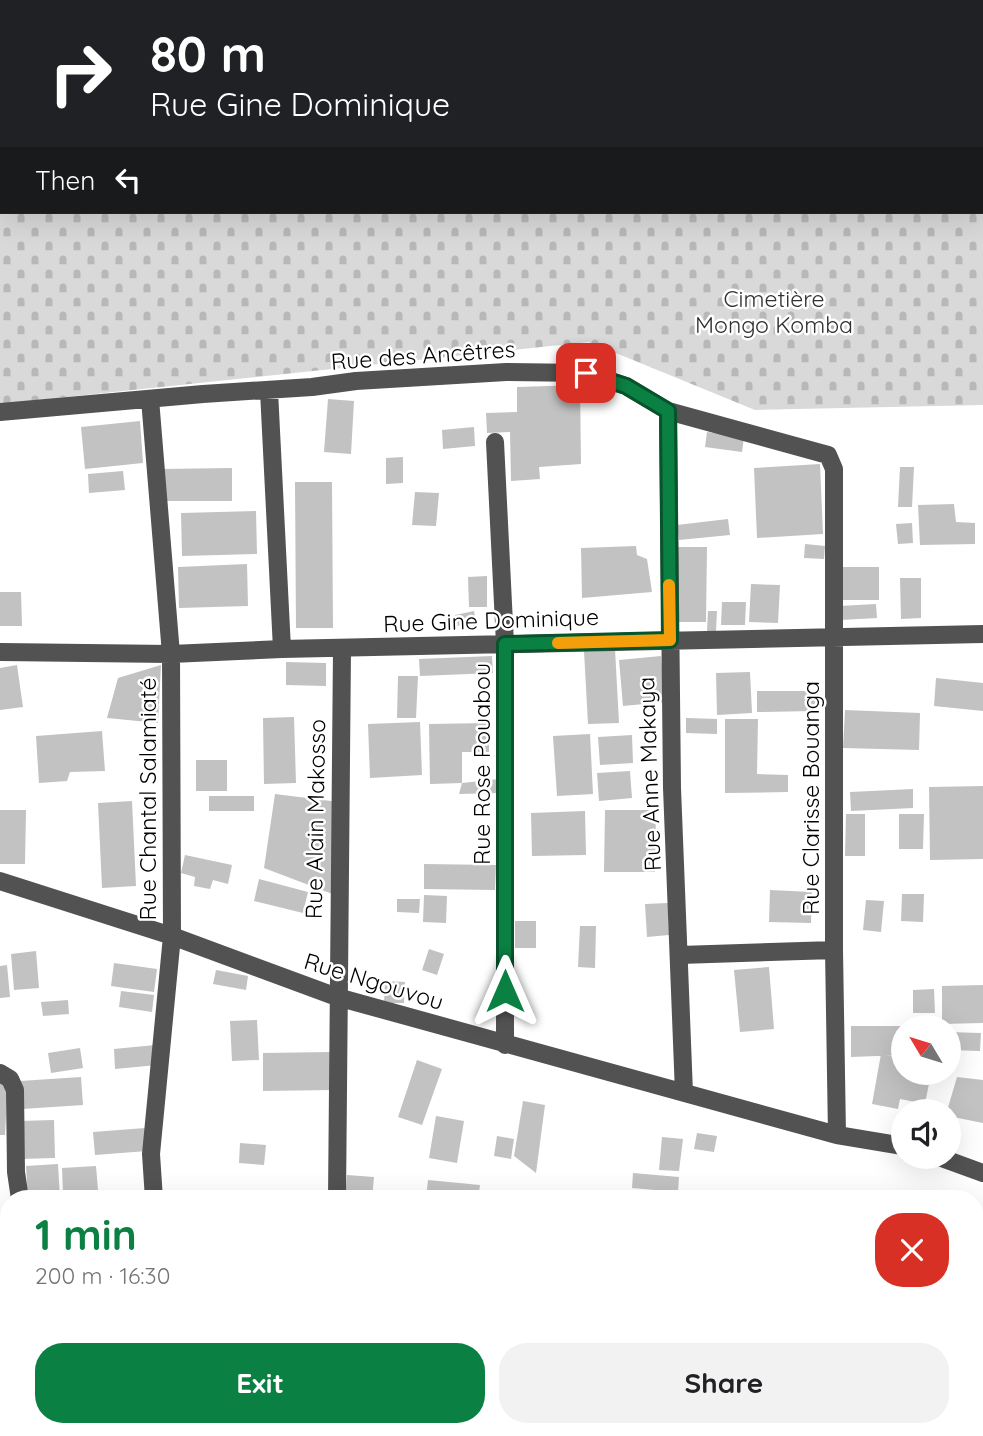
<!DOCTYPE html>
<meta charset="utf-8">
<style>
:root{--surface:#fff;--page:#f2f2f2;--text:#202124;--muted:#757577;--accent:#0b8043}
body{margin:0;font-family:Quicksand,sans-serif;background:var(--page);color:var(--text);height:100vh;display:flex;flex-direction:column;font-size:26px;white-space:nowrap}
*{box-sizing:border-box;margin:0}
p{font-size:23px;color:var(--muted)}
.icon{flex:none;width:38px;height:38px;fill:none;stroke:currentColor;stroke-width:2;stroke-linecap:round;stroke-linejoin:round}
.map{position:relative;flex:1;overflow:hidden}
.sheet{position:absolute;left:0px;top:1190px;width:984px;height:247px;display:flex;flex-direction:column;background:var(--surface);border-radius:28px 28px 0 0;box-shadow:0 7px 28px #0002}
.sheet>*{flex:none}
.banner{position:absolute;left:0px;top:0px;width:984px;height:214px;box-shadow:0 7px 28px #0002;background:#202124;color:#fff;overflow:hidden}
.needle{width:46px;rotate:308deg}
.controls{position:absolute;left:891px;top:1015px;display:grid;gap:14px}
.controls a{display:grid;place-items:center;width:70px;height:70px;border-radius:50%;background:var(--surface);box-shadow:0 7px 28px #0002;font-size:35px}
.pin{position:absolute;display:grid;place-items:center;width:60px;height:60px;color:#fff;margin:-30px;border-radius:14px;box-shadow:0 4px 10px #0006}
.me{position:absolute;width:77px;margin:-38px;rotate:0deg;stroke-linejoin:round;filter:drop-shadow(0 0 5px #0008)}
.turn{display:flex;align-items:center;gap:24px;height:147px;padding:0 35px;font-size:32px}
.turn .icon{width:91px;height:91px;stroke-width:2.5}
.turn b{display:block;font-size:49px;line-height:60px}
.then{display:flex;align-items:center;height:66px;padding:0 35px;background:#0003;gap:14px;font-size:26px}
.round{display:grid;place-items:center;flex:none;width:74px;height:74px;border-radius:28px;background:var(--page)}
.overview{display:flex;align-items:center;justify-content:space-between;height:119px;padding:0 35px}
h1{font-size:42px;font-weight:700;line-height:52px;color:var(--accent)}
.action{display:flex;gap:14px;margin-top:auto;padding:14px 35px}
.action a{flex:1;height:80px;border-radius:28px;background:var(--accent);color:#fff;font-size:28px;font-weight:700;line-height:80px;text-align:center}
.action a+a{background:var(--page);color:var(--text)}
.map>svg:first-child{display:block}
.cemetery{fill:url(#cemetery-stones);fill-rule:evenodd}
.building{fill:#c2c2c2}
.lines{fill:none;stroke-linecap:round;stroke-linejoin:round}
.minor{stroke:#525252;stroke-width:18}
.route-casing{stroke:#07532c;stroke-width:18}
.route{stroke:#0b8043;stroke-width:12}
.slow{stroke:#f59e0b;stroke-width:12}
.labels{text-anchor:middle;dominant-baseline:central;stroke-width:5;stroke-linejoin:round;paint-order:stroke}
.park-label{font-size:23px;fill:#303030;stroke:#fff}
.street-label{font-size:23px;fill:#000;stroke:#fff}
</style>
<div class="map">
<svg width="983" height="1436" viewBox="0 0 983 1436">
<defs>
<pattern id="cemetery-stones" width="16" height="16" patternUnits="userSpaceOnUse" patternTransform="scale(1.75)"><rect width="16" height="16" fill="#d9d9d9"/><path d="M2 7V4a2 2 0 0 1 4 0v3zM10 15v-3a2 2 0 0 1 4 0v3z" fill="#b8b8b8"/></pattern>
</defs>
<rect width="100%" height="100%" fill="#fff"/>
<!-- cemetery -->
<path class="cemetery" d="M0,0h983v405l-228,5 -166,-68 -589,62zM2,2h980v210h-980z"/>
<!-- building -->
<path class="building" d="M580,385l1,79 -42,3 1,12 -29,2 -1,-49 -23,1 -1,-20 31,-1v-25z
M328,399l26,2 -3,53 -27,-2z
M140,421l3,42 -58,6 -4,-42z
M474,427l1,19 -32,3 -1,-19z
M707,432l37,5 -2,15 -37,-5z
M403,457v26l-17,1v-26z
M820,464l3,70 -66,4 -3,-70z
M900,467h14l-2,40h-14z
M232,468v33h-72l1,-32z
M123,471l2,19 -36,3 -1,-19z
M295,482h37l1,146h-37z
M415,492l24,1 -3,33 -24,-1z
M954,504l2,18 19,1v21l-55,1 -2,-40z
M256,511l1,43 -75,2 -1,-43z
M728,519l2,16 -51,5 -2,-15z
M912,523l1,20 -15,1 -2,-20z
M805,544l20,2 -1,13 -20,-1z
M636,546l1,9 10,4 5,33 -70,6 -1,-50z
M678,547h29l-1,75h-29z
M247,564l1,42 -69,2 -1,-41z
M842,567h37v33h-36z
M487,576v31h-18l-1,-30z
M900,578h21v40l-20,1z
M751,584l29,1 -2,38 -29,-1z
M0,592h21l1,34h-22z
M722,602h24l-1,23h-24z
M876,604l1,14 -37,2 -1,-14z
M474,611l2,12 -19,3 -2,-11z
M708,611h9l-1,20h-9z
M615,649l4,74 -31,1 -4,-73z
M492,656l1,17 -73,3 -1,-17z
M661,656l4,46 -42,4 -4,-46z
M286,662l40,1v23l-40,-1z
M17,665l6,42 -23,3v-42z
M161,665l-3,58 -51,-5 11,-40z
M750,672l2,41 -35,2 -1,-42z
M398,676h20l-2,42h-19z
M936,678l47,5v28l-49,-5z
M757,691h58v20l-58,1z
M845,710l75,3 -1,37 -76,-2z
M294,717l2,66 -32,1 -1,-66z
M686,718l31,1v15l-31,-1z
M725,719h33l-1,55 31,1v17l-63,1z
M420,722l2,53 -52,3 -2,-54z
M489,723v29h-27v31l-32,1 -1,-60z
M102,731l3,40 -35,1 -3,9 -28,2 -3,-47z
M590,734l3,60 -36,2 -4,-60z
M632,735l1,28 -33,2 -2,-28z
M196,760h31v31h-31z
M630,771l2,27 -33,3 -2,-28z
M499,779v14l-40,1 3,-11z
M983,786v73l-53,1 -1,-73z
M913,789v19l-62,3 -1,-19z
M275,794l64,8 -4,93 -71,-27z
M209,796h45v15h-45z
M132,801l4,85 -34,2 -4,-85z
M0,810h26l-1,54h-25z
M605,810h51l-1,62h-51z
M585,811l1,44 -54,1 -1,-43z
M846,814h19v42h-20z
M899,814h25l-1,35h-24z
M185,855l47,10 -4,19 -15,-4 -3,9 -16,-3 1,-9 -14,-4z
M424,864l72,1 -1,25 -71,-1z
M259,879l49,13 -5,21 -49,-12z
M770,890l42,2 -1,31 -42,-1z
M902,894h22l-1,28 -22,-1z
M424,895l23,1 -1,27 -23,-1z
M397,899h23l-1,14 -22,-1z
M866,900l18,1 -3,31 -18,-2z
M668,903l1,32 -22,2 -2,-33z
M515,921h21v27h-21z
M580,926h16l-1,42 -17,-1z
M429,949l15,5 -7,21 -15,-5z
M36,951l3,37 -25,2 -3,-36z
M114,963l43,6 -3,23 -43,-6z
M7,965l3,32 -10,1v-32z
M769,967l5,62 -34,3 -6,-62z
M216,970l32,6 -2,14 -33,-6z
M385,981l20,1 -1,21h-20z
M983,985v38l-41,1v-38z
M934,989l1,24h-22v-23z
M121,991l33,4 -2,17 -33,-5z
M68,1000l1,14 -26,2 -2,-14z
M257,1020l2,40 -27,1 -2,-40z
M851,1026h52v29l-52,2z
M948,1032l33,1 -1,18 -32,-1z
M155,1045l2,20 -42,4 -1,-20z
M80,1048l3,20 -32,5 -3,-20z
M331,1052l1,38 -69,1v-38z
M881,1054l22,4v15h28l-6,31 -25,-5 -2,10 -26,-5z
M417,1060l25,9 -20,56 -24,-8z
M81,1077l2,28 -61,4 -2,-28z
M957,1077l26,3v43l-35,-7v-5h-1z
M0,1081h8l-3,54h-5z
M523,1101l22,4 -9,68 -22,-17z
M436,1116l28,5 -7,42 -28,-5z
M54,1120l1,38 -35,1 -1,-38z
M145,1128l2,23 -52,4 -2,-23z
M697,1133l20,3 -3,16 -20,-3z
M497,1136l17,3 -3,20 -17,-3z
M662,1137l21,2 -4,32 -20,-1z
M240,1143l26,2 -2,20 -25,-2z
M58,1164l2,35h-32l-2,-33z
M96,1166l2,24 -35,3 -1,-25z
M633,1173l46,4 -1,15 -46,-4z
M347,1175l27,2 -2,22h-27z
M428,1180l52,5 -2,14h-52z
M273,1191l1,8h-33v-6z
M0,1244h9v26h-9z
M9,1272v31l-9,3v-31z
M983,1279v34l-8,1v-34z
M0,1337l9,17v74h7l-16,8z
M983,1368v45l-8,1v-45z
M35,1428h53l4,8h-73z
M119,1428h53l2,4 -8,4h-43z
M175,1428h17l4,8h-18z
M233,1428h30l-20,8h-7z
M299,1428h34l2,8h-34z
M619,1428h19l3,8h-41z"/>
<g class="lines">
<!-- minor -->
<path class="minor" d="M269,391l13,258
M150,399l21,255 1,282 -21,218 3,45
M668,411l4,377 12,305
M0,412l203,-18 109,-7 44,-6 150,-9 80,1 40,13 42,25 160,44 6,14v481l3,185
M495,442l10,202v401
M0,652l171,2 111,-5 701,-15
M0,881l172,55 165,61 500,138 66,11
M680,955l154,-5
M0,1073l10,6 5,11 1,82 4,27
M939,1157l44,16
M337,1199l5,-550
M975,1270l8,-3
M0,1323l9,-3
M353,1428l2,8
M902,1428l3,8
M412,1436l30,-8
M836,1436l47,-8"/>
</g>
<g class="lines">
<defs>
<path id="route" d="M505,991v-347l165,-4 -2,-229 -42,-25 -40,-13"/>
</defs>
<!-- route casing -->
<use href="#route" class="route-casing"/>
<!-- route -->
<use href="#route" class="route"/>
<!-- slow -->
<path class="slow" d="M558,643l112,-3 -1,-55"/>
</g>
<g class="labels">
<!-- park labels -->
<g class="park-label">
<text x="774" y="298">Cimetière<tspan x="774" dy="26">Mongo Komba</tspan></text>
</g>
<!-- street labels -->
<g class="street-label">
<text transform="translate(423 355) rotate(-4)">Rue des Ancêtres</text>
<text transform="translate(491 620) rotate(-2)">Rue Gine Dominique</text>
<text transform="translate(481 764) rotate(-90)">Rue Rose Pouabou</text>
<text transform="translate(649 774) rotate(-92)">Rue Anne Makaya</text>
<text transform="translate(810 798) rotate(-90)">Rue Clarisse Bouanga</text>
<text transform="translate(147 799) rotate(-90)">Rue Chantal Salamiaté</text>
<text transform="translate(315 819) rotate(-89)">Rue Alain Makosso</text>
<text transform="translate(374 981) rotate(17)">Rue Ngouvou</text>
</g>
</g>
</svg>
<div class="controls">
<a><svg class="needle" viewBox="-14 -14 28 28"><path d="M0-13l5 13h-10z" fill="#e53935"/><path d="M0 13l5-13h-10z" fill="#757577"/></svg></a>
<a><svg class="icon" aria-label="sound" viewBox="0 0 24 24"><path d="M4 9h4l5-4v14l-5-4H4zM17 9q2 3 0 6"/></svg></a>
</div>
<div class="pin" style="left:586px;top:373px;background:#d93025"><svg class="icon" aria-label="arrive" viewBox="0 0 24 24"><path d="M6 21V4h12l-3 4 3 4H6"/></svg></div>
<svg class="me" style="left:505px;top:991px" viewBox="-20 -20 40 40"><path d="M0-17L14 15 0 8-14 15z" fill="#0b8043" stroke="#fff" stroke-width="4"/></svg>
<div class="banner">
<div class="turn"><svg class="icon" aria-label="right" viewBox="0 0 24 24"><path d="M7 20v-9h11M14 6l5 5-5 5"/></svg><div><b>80 m</b>Rue Gine Dominique</div></div>
<div class="then">Then<svg class="icon" aria-label="left" viewBox="0 0 24 24"><path d="M17 20v-9H6M10 6l-5 5 5 5"/></svg></div>
</div>
<section class="sheet">
<div class="overview"><div><h1>1 min</h1><p>200 m · 16:30</p></div><a class="round" style="background:#d93025;color:#fff"><svg class="icon" aria-label="close" viewBox="0 0 24 24"><path d="M6 6l12 12M18 6L6 18"/></svg></a></div>
<div class="action"><a>Exit</a><a>Share</a></div>
</section>
</div>
